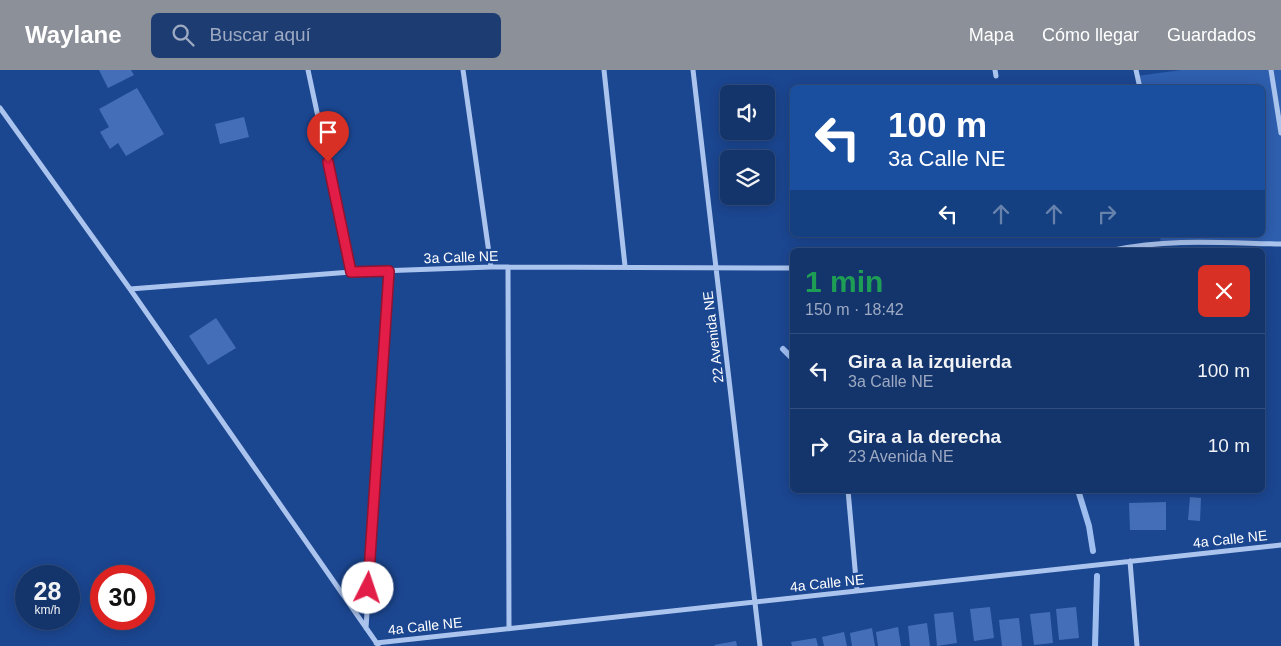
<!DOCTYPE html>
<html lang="es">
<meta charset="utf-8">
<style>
:root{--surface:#14346c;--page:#1d3c72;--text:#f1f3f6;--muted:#9daac2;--line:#334f7f;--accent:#8c9099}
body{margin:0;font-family:Arial,sans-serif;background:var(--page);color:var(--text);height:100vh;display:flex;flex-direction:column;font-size:19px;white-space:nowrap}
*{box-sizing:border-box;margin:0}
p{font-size:16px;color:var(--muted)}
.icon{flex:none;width:28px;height:28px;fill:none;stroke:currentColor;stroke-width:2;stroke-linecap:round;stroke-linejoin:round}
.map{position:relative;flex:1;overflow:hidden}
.drawer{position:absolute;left:790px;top:178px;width:475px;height:245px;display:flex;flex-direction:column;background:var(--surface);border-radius:8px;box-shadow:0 2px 12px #0003,0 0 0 1px var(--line)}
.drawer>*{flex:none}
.top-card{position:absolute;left:790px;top:15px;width:475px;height:152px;border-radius:8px;box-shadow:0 2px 12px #0003,0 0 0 1px var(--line);background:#1a4fa0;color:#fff;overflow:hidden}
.fabs{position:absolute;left:720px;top:15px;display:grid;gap:10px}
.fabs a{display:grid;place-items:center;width:55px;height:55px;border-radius:8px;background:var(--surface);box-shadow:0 2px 12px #0003,0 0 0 1px var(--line);font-size:25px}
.speed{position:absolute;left:15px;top:495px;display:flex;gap:10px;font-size:25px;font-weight:700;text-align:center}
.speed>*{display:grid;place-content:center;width:65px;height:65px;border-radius:50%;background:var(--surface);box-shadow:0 2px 12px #0003,0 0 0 1px var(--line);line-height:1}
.speed small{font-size:12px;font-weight:400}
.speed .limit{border:8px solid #d22;background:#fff;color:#111}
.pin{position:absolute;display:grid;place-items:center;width:42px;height:42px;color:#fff;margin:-51px -21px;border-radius:50% 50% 50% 0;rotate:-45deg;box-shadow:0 0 5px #0007}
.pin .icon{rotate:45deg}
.me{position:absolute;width:55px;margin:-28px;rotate:4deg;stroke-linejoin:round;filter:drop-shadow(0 0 4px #0008)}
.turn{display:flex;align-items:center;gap:18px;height:105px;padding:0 15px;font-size:22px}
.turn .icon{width:65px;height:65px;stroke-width:2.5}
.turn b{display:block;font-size:35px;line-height:42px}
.lanes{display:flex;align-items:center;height:48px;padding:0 15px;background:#0003;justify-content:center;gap:25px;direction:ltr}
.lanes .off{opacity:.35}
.round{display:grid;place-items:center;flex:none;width:52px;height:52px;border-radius:8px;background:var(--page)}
.head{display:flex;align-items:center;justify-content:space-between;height:85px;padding:0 15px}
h1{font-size:30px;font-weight:600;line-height:38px;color:#1e9e55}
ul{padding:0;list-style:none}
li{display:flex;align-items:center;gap:15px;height:75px;padding:0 15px;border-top:1px solid var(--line)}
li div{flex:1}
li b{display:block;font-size:19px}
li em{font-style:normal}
header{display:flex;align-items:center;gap:30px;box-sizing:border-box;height:70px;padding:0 25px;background:var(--accent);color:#fff}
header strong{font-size:24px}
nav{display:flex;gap:28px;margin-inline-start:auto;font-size:18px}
.search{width:350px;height:45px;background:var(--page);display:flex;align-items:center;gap:12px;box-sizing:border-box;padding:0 18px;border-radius:8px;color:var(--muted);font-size:19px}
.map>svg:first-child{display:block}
.green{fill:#2e5eae}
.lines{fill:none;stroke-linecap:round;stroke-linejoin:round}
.stream{stroke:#9ebef0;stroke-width:6}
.building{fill:#446fb8}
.street{stroke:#abc4ee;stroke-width:5}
.route-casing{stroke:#92132f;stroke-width:12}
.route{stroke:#e11d48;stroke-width:9}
.labels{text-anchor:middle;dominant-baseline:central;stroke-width:5;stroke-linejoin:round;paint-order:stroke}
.street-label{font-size:14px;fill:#fff;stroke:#1b4690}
</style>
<header>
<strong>Waylane</strong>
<div class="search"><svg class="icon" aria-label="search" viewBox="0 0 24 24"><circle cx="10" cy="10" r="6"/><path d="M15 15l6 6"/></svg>Buscar aquí</div>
<nav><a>Mapa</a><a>Cómo llegar</a><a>Guardados</a></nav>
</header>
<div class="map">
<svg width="1281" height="576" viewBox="0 0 1281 576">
<rect width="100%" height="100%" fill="#1b4690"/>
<!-- green -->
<path class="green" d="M1181,0h100v173l-120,3 -1,-11h102v-147l-123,-1 -2,-11z"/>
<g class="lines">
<!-- stream -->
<path class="stream" d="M783,279l9,9
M1078,420l11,36 4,25
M1095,576l2,-70"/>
</g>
<!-- building -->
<path class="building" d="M99,0h32l3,5 -26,13z
M137,18l27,46 -38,22 -8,-13 -8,6 -10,-17 9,-5 -10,-18z
M244,47l5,20 -29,7 -5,-20z
M216,248l20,30 -28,17 -19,-29z
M1190,427l11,1 -1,23 -12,-1z
M1166,432v28h-36l-1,-27z
M990,537l4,31 -20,3 -4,-32z
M1076,537l3,31 -20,2 -3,-31z
M953,542l4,31 -20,3 -3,-32z
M1050,542l3,31 -19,2 -4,-31z
M1019,548l3,28h-20l-3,-26z
M927,553l3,23h-20l-2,-20z
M898,557l3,19h-23l-2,-14z
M872,558l3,18h-23l-2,-13z
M844,562l3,14h-23l-2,-9z
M816,568l2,8h-26l-1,-4z
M736,571l1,5h-22l-1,-1z"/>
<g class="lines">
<!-- street -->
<path class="street" d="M308,0l43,202
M463,0l28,197
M604,0l21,196
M693,0l67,576
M995,0l1,6
M1136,0l4,18
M1271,0l10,63
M0,38l130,181 248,356
M1114,180c55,-12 111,-7 167,-6
M508,197l1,362
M130,219l221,-17 140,-5 301,1
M848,420l9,101
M1130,491l7,85
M366,558l23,-357
M376,573l905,-98"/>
</g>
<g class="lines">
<defs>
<path id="route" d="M328,92l23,110 38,-1 -21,317"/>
</defs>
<!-- route casing -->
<use href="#route" class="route-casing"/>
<!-- route -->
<use href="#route" class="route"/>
</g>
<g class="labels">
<!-- street labels -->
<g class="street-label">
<text transform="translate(461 187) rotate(-2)">3a Calle NE</text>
<text transform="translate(713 267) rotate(-97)">22 Avenida NE</text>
<text transform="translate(1230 469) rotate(-6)">4a Calle NE</text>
<text transform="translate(827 513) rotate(-6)">4a Calle NE</text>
<text transform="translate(425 556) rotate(-6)">4a Calle NE</text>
</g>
</g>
</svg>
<div class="fabs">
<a><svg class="icon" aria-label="sound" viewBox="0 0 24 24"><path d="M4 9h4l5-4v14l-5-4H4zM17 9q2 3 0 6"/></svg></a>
<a><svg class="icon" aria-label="layers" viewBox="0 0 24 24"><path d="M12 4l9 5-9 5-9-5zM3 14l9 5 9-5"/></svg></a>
</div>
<div class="speed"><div>28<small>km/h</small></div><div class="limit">30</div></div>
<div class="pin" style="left:328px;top:92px;background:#d93025"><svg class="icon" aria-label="arrive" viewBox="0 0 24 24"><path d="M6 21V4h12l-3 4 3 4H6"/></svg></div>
<svg class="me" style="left:368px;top:518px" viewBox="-20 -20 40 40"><circle r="19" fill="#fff"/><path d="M0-13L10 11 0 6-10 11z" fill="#e11d48"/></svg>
<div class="top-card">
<div class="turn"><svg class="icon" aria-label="left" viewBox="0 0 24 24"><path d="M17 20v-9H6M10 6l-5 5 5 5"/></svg><div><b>100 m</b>3a Calle NE</div></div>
<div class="lanes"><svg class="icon" aria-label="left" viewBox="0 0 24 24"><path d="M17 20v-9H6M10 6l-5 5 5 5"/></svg><svg class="icon off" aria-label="ahead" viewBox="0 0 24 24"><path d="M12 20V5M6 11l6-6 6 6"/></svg><svg class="icon off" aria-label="ahead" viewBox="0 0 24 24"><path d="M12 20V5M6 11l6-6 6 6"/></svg><svg class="icon off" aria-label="right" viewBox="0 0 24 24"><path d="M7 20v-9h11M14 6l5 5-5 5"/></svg></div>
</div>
<section class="drawer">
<div class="head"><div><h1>1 min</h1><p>150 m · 18:42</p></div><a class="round" style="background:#d93025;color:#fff"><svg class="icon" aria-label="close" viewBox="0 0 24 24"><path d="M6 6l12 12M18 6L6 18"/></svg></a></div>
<ul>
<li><svg class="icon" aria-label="left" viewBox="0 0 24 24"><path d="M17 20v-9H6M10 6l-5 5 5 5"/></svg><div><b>Gira a la izquierda</b><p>3a Calle NE</p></div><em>100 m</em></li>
<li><svg class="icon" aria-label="right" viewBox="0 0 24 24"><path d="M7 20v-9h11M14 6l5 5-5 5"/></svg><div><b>Gira a la derecha</b><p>23 Avenida NE</p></div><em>10 m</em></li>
</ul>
</section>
</div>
